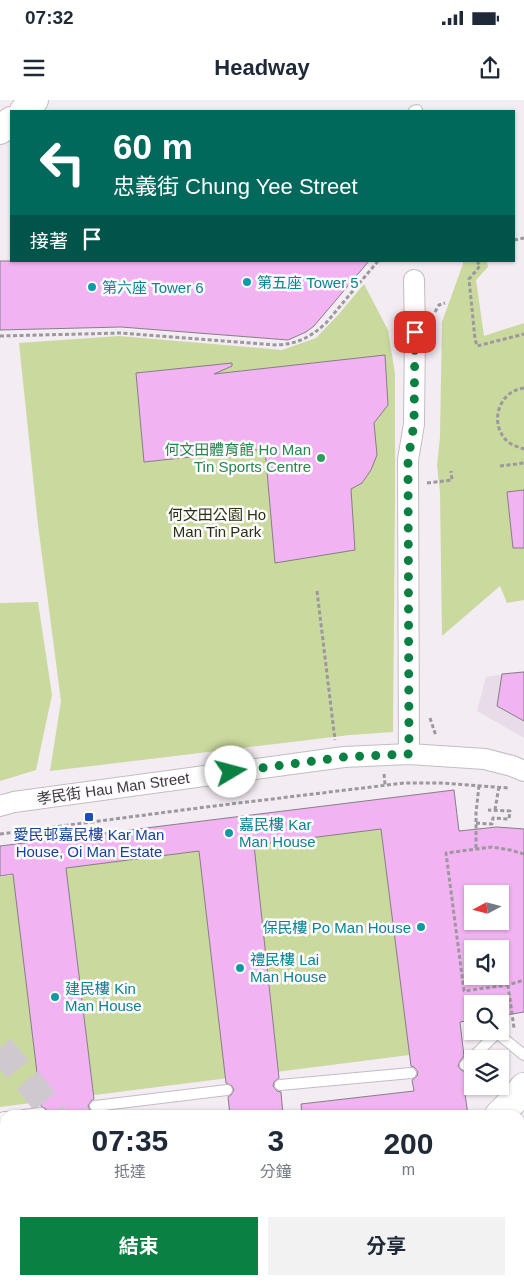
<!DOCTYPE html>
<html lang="zh-TW">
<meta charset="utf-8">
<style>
:root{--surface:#fff;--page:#f2f2f3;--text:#1f2937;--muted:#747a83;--accent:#0b8043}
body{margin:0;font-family:Arial,"Noto Sans TC",sans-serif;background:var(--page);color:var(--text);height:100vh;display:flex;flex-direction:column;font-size:19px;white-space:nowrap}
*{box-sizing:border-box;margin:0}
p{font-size:16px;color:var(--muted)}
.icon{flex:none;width:28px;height:28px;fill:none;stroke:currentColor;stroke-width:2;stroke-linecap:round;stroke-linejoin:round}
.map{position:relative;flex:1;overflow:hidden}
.details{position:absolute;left:0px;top:1010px;width:525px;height:175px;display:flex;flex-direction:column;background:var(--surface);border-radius:15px 15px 0 0;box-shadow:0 1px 4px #0004}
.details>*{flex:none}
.banner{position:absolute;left:10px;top:10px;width:505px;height:152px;border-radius:0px;box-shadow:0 1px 4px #0004;background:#00695c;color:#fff;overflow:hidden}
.needle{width:32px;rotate:263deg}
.tools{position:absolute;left:464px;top:785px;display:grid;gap:10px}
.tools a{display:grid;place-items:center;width:45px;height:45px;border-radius:0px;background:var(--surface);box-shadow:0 1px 4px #0004;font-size:25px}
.pin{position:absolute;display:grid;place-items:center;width:42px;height:42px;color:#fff;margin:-21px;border-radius:10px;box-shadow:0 2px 8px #0006}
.me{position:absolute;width:55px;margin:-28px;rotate:82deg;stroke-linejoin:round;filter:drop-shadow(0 0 4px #0008)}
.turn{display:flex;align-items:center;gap:18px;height:105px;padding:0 20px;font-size:22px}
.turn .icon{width:65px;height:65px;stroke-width:2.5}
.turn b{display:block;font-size:35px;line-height:42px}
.then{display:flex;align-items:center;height:48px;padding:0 20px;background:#0003;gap:10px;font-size:19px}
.eta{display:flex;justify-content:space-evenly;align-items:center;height:85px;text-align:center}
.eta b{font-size:30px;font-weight:700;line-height:35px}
.primary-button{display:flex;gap:10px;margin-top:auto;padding:10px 20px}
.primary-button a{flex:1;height:58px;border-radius:0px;background:var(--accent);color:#fff;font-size:20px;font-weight:700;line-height:58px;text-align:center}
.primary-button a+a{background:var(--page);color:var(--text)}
.status{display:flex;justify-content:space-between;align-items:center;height:35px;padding:0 25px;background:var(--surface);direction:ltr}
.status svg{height:14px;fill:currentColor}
header{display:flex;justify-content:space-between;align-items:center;height:65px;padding:0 20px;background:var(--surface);font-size:22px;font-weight:700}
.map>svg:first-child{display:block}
.built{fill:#e8dce8}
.green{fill:#cad99e}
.building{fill:#f1b3f2;stroke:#857f85;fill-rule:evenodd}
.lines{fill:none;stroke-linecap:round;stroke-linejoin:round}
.highway-tunnel{stroke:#cfc8cf;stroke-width:28;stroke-dasharray:28 14;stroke-linecap:butt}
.lane-casing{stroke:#c3bdc3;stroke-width:12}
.street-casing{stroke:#c3bdc3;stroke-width:22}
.secondary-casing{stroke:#c3bdc3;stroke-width:30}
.path{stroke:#9d989d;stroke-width:3;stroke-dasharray:4 2.5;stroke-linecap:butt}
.lane{stroke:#fff;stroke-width:10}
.street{stroke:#fff;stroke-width:20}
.secondary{stroke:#fff;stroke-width:28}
.route{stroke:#0b8043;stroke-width:9;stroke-dasharray:0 16.2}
.culture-dot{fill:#0f9aa8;stroke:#fefbfe;stroke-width:2}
.leisure-dot{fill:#2e9e5b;stroke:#fefbfe;stroke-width:2}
.transit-dot{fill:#1a4fb4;stroke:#fefbfe;stroke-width:2}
.labels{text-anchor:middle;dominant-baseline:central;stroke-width:5;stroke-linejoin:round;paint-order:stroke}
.culture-label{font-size:15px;fill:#0d838f;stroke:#fefbfe;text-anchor:start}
.leisure-label{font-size:15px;fill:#27864d;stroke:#fefbfe;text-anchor:end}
.park-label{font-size:15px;fill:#2a310e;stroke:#fefbfe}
.street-label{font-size:15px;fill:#3d3a3d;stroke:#fefbfe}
.transit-label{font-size:15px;fill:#164399;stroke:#fefbfe}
</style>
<div class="status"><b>07:32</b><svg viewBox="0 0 49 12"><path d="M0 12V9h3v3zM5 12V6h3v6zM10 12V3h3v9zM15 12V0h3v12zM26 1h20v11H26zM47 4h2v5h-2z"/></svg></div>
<header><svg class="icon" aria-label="menu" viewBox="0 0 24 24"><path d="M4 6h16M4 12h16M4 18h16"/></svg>Headway<svg class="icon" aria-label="share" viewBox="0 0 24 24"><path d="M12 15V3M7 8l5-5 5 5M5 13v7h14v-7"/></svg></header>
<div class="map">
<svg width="524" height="1185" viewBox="0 0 524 1185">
<rect width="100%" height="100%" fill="#f3ecf3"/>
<!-- built -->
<path class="built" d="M524,571v67l-47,-27 9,-34z"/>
<!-- green -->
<path class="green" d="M464,161h23l1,6 -12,13 8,56 40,-13v277l-17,3 -7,-17 -58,50 -2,-144 -3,-26 3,-29 2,-115z
M364,184l24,46 7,44v124l-2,234 -43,3 -300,36 11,-70 -23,-176 -19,-182 100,-7 163,14 34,-12 22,-23z
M38,502l14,93 -16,75 -36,11v-178z
M427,715l30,234 -457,58v-230z"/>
<!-- building -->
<path class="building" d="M0,161h369l-55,65 -8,6 -18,8 -167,-13 -121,3z
M385,255l3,50 -14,18 3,32 -6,15 -9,13 -11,6 4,61 -80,13 -10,-114 -121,13 -8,-89 96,-10v3l-18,8z
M524,390v58h-11l-6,-56z
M524,572v49l-27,-15 5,-32z
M454,690l5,41 38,-4 27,2v183l-24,4v-12h-28v16l-12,2 4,34 -4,5 -2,5 3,4 5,2 3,21 -4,1 3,21h-166l-1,-11 113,-13 -2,-11 5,-4 1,-4 -4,-5 -3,-1 -30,-237 -127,16 25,233 -5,4 -1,4 4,5 4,1 2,23h-53l-2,-18 3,-2 3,-5 -2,-4 -6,-3 -27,-232 -133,17 28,231 -3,2 -3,5 2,4 6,3v2h-49l-1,-6 -5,-3 -28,-232 -13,2v-30zM472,794h28v27h-28zM472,849h28v27h-28z"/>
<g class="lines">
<!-- highway-tunnel -->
<path class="highway-tunnel" d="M0,948l30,35 25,32
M0,1108l5,7
M54,1180l4,5
M178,1180l3,5"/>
<defs>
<path id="lane" d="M414,11l3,-1
M465,965l32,-32 27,22
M280,985l131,-12
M95,1006l132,-16
M23,1015l18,-2
M0,1018l5,-1
M520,1058l4,-4
M390,1185l5,-5"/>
<path id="street" d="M409,654l-1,-294 6,-36 1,-92 -1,-52
M0,706l14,-4 330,-45 65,-3 76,5 27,7 12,5"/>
<path id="secondary" d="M24,11l10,-11
M0,30l11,-9
M499,1015l15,-15 10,-13
M329,1185l5,-5"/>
</defs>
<!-- lane casing -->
<use href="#lane" class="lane-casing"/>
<!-- street casing -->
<use href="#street" class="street-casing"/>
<!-- secondary casing -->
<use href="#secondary" class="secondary-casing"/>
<!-- path -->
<path class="path" d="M514,140l10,-2
M463,161h1
M477,161l3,5 -11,13 6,60 2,7 47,-12
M435,212l4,-7 6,-2
M0,236l121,-3 156,12c20,-1 34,-8 49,-22l52,-62
M524,288c-25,3 -35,34 -18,52 5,5 12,7 18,9
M500,366l24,-3
M427,383l25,-3 -1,-9
M317,491l18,149
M430,618l6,18
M384,674l1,11
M495,710l4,-24
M476,723l16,1 1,-6 16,1 1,-8 -22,-1
M0,734l206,-27 198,-24h37l68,5
M476,748v-35l3,-28
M524,754l-14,-4 -18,-3 -46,6 18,138 44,-6 16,-5
M508,885l6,43"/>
<!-- lane -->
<use href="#lane" class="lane"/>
<!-- street -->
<use href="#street" class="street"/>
<!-- secondary -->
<use href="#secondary" class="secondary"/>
</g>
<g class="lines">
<!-- route -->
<path class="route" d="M231,672l113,-15 65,-3 -1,-294 6,-36 1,-92"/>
</g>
<!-- markers -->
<g class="culture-dot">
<circle cx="247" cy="182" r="5"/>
<circle cx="92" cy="187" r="5"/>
<circle cx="229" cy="733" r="5"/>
<circle cx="421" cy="827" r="5"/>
<circle cx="240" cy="868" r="5"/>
<circle cx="55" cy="897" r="5"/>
</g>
<circle class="leisure-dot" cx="321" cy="358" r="5"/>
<rect class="transit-dot" x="84" y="712" width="10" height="10" rx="2.5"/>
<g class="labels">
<!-- culture labels -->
<g class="culture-label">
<text x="257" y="182">第五座 Tower 5</text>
<text x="102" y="187">第六座 Tower 6</text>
<text x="239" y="724">嘉民樓 Kar<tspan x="239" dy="17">Man House</tspan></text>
<text x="411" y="827" text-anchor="end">保民樓 Po Man House</text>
<text x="250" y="859">禮民樓 Lai<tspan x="250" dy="17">Man House</tspan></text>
<text x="65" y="888">建民樓 Kin<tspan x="65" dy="17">Man House</tspan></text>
</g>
<!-- leisure labels -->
<g class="leisure-label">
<text x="311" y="349">何文田體育館 Ho Man<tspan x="311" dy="17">Tin Sports Centre</tspan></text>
</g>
<!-- park labels -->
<g class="park-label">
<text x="217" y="414">何文田公園 Ho<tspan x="217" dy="17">Man Tin Park</tspan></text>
</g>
<!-- street labels -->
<g class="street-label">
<text transform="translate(113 688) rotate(-8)">孝民街 Hau Man Street</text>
</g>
<!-- transit labels -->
<g class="transit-label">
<text x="89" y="734">愛民邨嘉民樓 Kar Man<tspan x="89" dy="17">House, Oi Man Estate</tspan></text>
</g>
</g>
</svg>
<div class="tools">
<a><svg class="needle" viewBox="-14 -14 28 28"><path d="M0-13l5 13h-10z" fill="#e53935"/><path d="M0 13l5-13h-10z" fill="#747a83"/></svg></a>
<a><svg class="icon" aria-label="sound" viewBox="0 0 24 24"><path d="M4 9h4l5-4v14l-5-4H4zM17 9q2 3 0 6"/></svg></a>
<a><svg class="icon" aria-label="search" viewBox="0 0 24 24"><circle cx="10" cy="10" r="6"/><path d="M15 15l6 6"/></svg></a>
<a><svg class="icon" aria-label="layers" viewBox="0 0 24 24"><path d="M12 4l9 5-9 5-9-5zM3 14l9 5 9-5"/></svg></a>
</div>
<div class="pin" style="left:415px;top:232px;background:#d93025"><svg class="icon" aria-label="arrive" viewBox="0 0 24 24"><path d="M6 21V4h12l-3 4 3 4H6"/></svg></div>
<svg class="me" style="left:231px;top:672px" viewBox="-20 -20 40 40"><circle r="19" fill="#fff"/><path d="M0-13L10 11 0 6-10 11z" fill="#0b8043"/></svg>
<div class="banner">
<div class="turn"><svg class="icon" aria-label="left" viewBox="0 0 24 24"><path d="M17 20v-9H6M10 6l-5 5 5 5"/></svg><div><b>60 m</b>忠義街 Chung Yee Street</div></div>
<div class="then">接著<svg class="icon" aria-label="arrive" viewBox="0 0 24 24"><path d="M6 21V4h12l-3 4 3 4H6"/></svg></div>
</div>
<section class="details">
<div class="eta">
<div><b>07:35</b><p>抵達</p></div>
<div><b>3</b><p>分鐘</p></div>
<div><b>200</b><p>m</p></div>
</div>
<div class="primary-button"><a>結束</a><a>分享</a></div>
</section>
</div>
